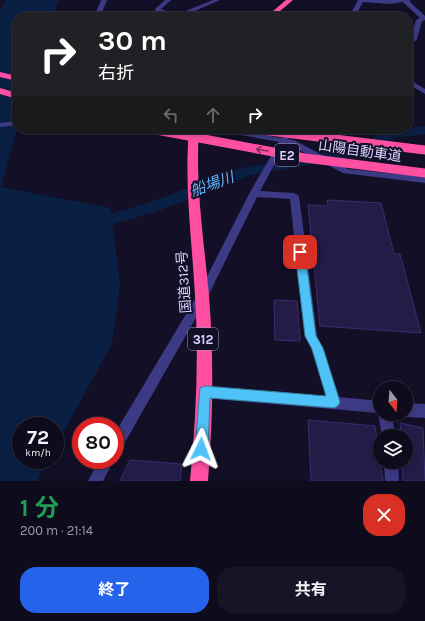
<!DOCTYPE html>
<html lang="ja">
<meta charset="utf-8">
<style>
:root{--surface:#0e0b1c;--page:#171425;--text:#f1f3f6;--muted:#9b9ba3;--line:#2e2b3b;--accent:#2563eb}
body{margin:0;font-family:Karla,"Noto Sans JP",sans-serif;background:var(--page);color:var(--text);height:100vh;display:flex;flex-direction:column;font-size:15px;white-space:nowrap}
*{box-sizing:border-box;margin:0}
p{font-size:13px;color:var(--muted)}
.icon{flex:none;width:22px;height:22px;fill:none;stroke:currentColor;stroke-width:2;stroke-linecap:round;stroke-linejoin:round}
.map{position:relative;height:481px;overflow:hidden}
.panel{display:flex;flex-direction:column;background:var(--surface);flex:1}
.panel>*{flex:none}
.hud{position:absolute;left:12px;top:12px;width:401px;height:122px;border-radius:16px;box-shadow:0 2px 6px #0003,0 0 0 1px var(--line);background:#202124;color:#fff;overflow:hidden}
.needle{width:26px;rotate:163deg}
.controls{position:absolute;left:373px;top:381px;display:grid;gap:8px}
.controls a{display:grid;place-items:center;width:40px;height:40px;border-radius:50%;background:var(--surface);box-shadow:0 2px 6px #0003,0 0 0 1px var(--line);font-size:20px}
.speed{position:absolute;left:12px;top:417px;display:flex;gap:8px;font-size:20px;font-weight:700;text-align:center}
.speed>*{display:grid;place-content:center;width:52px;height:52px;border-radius:50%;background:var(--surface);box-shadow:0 2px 6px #0003,0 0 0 1px var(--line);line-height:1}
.speed small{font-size:10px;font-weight:400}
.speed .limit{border:6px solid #d22;background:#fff;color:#111}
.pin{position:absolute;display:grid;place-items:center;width:34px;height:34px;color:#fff;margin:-17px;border-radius:8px;box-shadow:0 2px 6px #0006}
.me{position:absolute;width:44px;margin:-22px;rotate:3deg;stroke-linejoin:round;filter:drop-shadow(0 0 3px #0008)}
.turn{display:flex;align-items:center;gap:14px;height:84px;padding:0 20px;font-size:18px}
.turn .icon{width:52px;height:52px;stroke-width:2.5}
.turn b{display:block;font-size:28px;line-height:34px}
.lanes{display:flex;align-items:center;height:38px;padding:0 20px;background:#0003;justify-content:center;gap:20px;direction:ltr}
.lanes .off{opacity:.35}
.round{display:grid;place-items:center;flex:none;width:42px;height:42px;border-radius:16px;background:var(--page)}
.overview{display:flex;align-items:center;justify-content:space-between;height:68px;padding:0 20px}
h1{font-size:24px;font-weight:700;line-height:30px;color:#1e9e55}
.action{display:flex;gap:8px;margin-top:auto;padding:8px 20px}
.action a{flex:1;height:46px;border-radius:16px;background:var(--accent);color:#fff;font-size:16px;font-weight:700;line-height:46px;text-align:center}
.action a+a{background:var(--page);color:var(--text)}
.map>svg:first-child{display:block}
.water{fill:#0a1f44}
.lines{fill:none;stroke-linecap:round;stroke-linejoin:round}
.river{fill:#0a1f44;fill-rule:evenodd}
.building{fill:#241b47;stroke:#3b2d73}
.minor{fill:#3d3a85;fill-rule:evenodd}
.highway{fill:#ff4fa3;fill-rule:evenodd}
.highway-bridge{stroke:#ff4fa3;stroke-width:9}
.oneway{stroke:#7d2c5e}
.route{fill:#4fc3f7;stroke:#337fa1}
.labels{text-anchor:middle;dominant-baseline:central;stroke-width:4;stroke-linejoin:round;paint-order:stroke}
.shield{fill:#130f26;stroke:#9e99be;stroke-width:1}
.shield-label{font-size:13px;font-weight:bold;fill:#d9d4ff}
.street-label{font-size:14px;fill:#d9d4ff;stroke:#130f26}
.water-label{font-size:15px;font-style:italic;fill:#62b6ff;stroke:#130f26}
</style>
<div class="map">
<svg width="425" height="481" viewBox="0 0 425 481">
<rect width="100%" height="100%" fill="#130f26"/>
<!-- water -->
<path class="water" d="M6,0h53l-7,17h-18l-2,-5 -3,-1 -2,6h-10l-3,26 3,24v62l-16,58 109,21 10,75 -8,61 -57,103v-21h-34v34h27l-11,21h-37v-471z"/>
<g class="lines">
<!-- river -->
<path class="river" d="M425,126v8l-30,4 -38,18 -107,19 -94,37 -68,19 -6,-2 -3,-4 3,-4 63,-17 97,-36 111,-20 31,-16 13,-3h11v-2z"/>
</g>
<!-- building -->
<path class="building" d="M327,200l54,3 13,51h6l21,79 -101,-7 -12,-121 20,1z
M274,300l23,1 3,40 -25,-1z
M308,420l67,6 8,55h-72z
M400,423l23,5 2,53h-22l-1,-19h4v-26h-5z
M130,460l52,4 -2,17h-60z"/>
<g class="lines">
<!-- minor -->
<path class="minor" d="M101,0h6l-7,17h-6z
M165,0h6l-10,9 15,6 37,-15h7l-39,17h-9l-17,-6v-2z
M358,0h53l-2,1 16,15v4l-3,1 -5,18 -9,9v-6l3,-3 5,-19 4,-2 -17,-16 -13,2 -27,-2 -8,15h-6z
M408,79l17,10v5l-17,-10z
M17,121v4l-17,2v-4z
M214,129h17l50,9 5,-9h8l-6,10 6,1 54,29 77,8v6l-82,-10 -57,-30 -26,48 34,2 5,3 18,140 6,12 16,49 41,4v13h11l5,22h-14l-4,-23 -173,-15 -5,-2 -2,-4 2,-4 5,-2 121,10 -15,-48 -6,-12 -15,-137 -33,-2 -51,103 -86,151 -5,2v-20l83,-139 51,-100 30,-52 -61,-11z
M406,403l19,1v14l-19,-1 -5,-2 5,-1z
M99,460h15l-11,21h-15z
M384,462h14l1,19h-14z"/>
<!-- highway -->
<path class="highway" d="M286,0h7l-20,17h-7z
M0,72l17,4v5l-17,-4z
M0,88l17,5v6l-17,-5z
M189,129h10c-4,56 5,111 10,167 5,61 4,123 -1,185h-18c6,-62 9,-123 5,-185 -3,-56 -11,-111 -6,-167z"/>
<!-- highway-bridge -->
<path class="highway-bridge" d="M151,129l154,29 120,15
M253,129l172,21"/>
</g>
<!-- one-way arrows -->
<defs><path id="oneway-shaft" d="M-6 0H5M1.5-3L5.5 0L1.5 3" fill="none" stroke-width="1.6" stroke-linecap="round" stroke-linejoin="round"/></defs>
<use class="oneway" href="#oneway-shaft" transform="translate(262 150) rotate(-171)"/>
<!-- route -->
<path class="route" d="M300,249l5,3 11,84 7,12 17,54 -2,4 -4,2 -124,-10 -2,51 -2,5 -5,2 -4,-2 -2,-5 5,-61 5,-2 121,10 -14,-47 -7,-13 -10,-84z"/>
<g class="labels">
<!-- shield labels -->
<g class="shield">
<rect x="275" y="144" width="24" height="22" rx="3"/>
<rect x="188" y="328" width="30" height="22" rx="3"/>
</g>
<g class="shield-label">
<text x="287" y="155">E2</text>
<text x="203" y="339">312</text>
</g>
<!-- street labels -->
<g class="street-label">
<text transform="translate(360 151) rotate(8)">山陽自動車道</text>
<text transform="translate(184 282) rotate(-94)">国道312号</text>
</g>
<!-- water labels -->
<g class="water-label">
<text transform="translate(212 184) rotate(-20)">船場川</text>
</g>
</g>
</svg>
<div class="controls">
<a><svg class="needle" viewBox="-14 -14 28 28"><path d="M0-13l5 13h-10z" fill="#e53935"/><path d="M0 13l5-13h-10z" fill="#9b9ba3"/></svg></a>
<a><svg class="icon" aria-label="layers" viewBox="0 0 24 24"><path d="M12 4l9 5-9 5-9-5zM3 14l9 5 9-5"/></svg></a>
</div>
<div class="speed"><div>72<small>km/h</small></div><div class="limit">80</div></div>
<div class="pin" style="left:300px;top:252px;background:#d93025"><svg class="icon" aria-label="arrive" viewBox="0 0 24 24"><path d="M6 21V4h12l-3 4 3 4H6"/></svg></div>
<svg class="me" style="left:201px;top:449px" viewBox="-20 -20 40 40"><path d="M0-17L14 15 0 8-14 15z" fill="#4fc3f7" stroke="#fff" stroke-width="4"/></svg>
<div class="hud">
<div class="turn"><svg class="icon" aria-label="right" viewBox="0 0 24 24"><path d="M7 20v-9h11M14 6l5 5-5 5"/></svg><div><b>30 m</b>右折</div></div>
<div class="lanes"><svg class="icon off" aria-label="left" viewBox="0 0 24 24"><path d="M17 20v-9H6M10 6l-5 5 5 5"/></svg><svg class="icon off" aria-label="ahead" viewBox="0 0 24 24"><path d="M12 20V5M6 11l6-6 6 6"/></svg><svg class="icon" aria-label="right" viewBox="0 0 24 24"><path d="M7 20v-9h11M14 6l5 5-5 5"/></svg></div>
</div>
</div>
<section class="panel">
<div class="overview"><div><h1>1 分</h1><p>200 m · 21:14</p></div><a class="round" style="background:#d93025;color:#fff"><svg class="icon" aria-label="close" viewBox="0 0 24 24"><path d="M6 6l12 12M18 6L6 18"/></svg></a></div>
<div class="action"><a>終了</a><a>共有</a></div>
</section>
